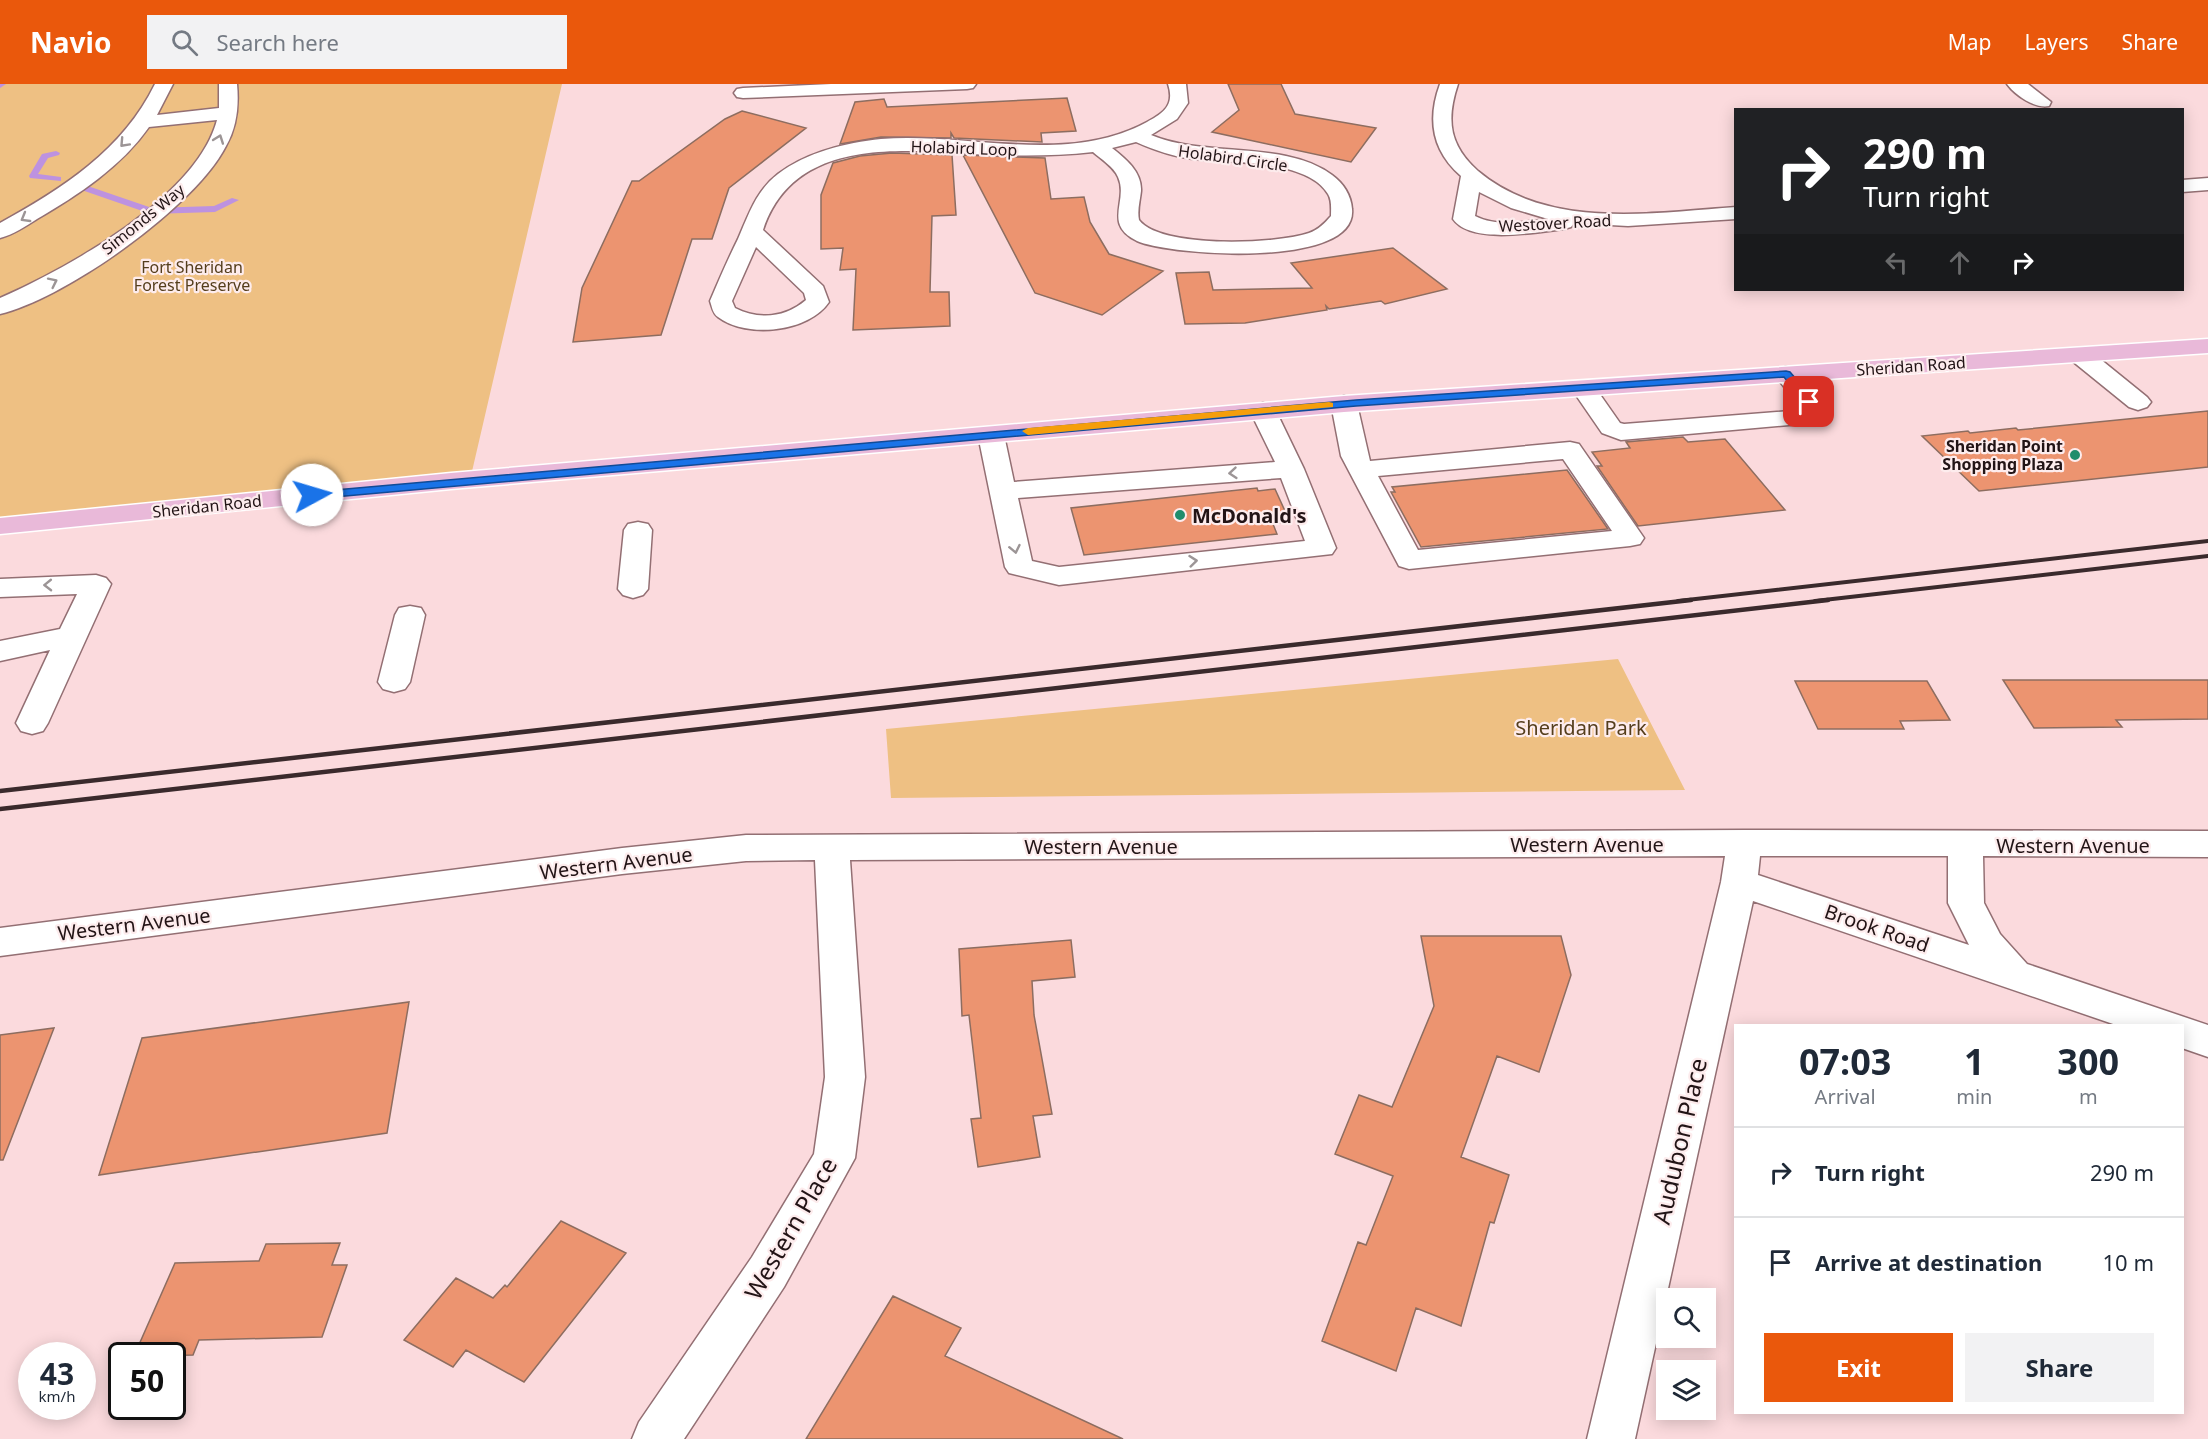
<!DOCTYPE html>
<style>
:root{--surface:#fff;--page:#f2f2f3;--text:#1f2937;--muted:#747a83;--line:#e0e1e3;--accent:#ea580c}
body{margin:0;font-family:"Noto Sans",sans-serif;background:var(--page);color:var(--text);height:100vh;display:flex;flex-direction:column;font-size:22px;white-space:nowrap}
*{box-sizing:border-box;margin:0}
p{font-size:20px;color:var(--muted)}
.icon{flex:none;width:33px;height:33px;fill:none;stroke:currentColor;stroke-width:2;stroke-linecap:round;stroke-linejoin:round}
.map{position:relative;flex:1;overflow:hidden}
.side{position:absolute;left:1734px;top:940px;width:450px;height:390px;display:flex;flex-direction:column;background:var(--surface);border-radius:0px;box-shadow:0 3px 15px #0003}
.side>*{flex:none}
.banner{position:absolute;left:1734px;top:24px;width:450px;height:183px;border-radius:0px;box-shadow:0 3px 15px #0003;background:#202124;color:#fff;overflow:hidden}
.controls{position:absolute;left:1656px;top:1204px;display:grid;gap:12px}
.controls a{display:grid;place-items:center;width:60px;height:60px;border-radius:0px;background:var(--surface);box-shadow:0 3px 15px #0003;font-size:30px}
.speed{position:absolute;left:18px;top:1258px;display:flex;gap:12px;font-size:30px;font-weight:700;text-align:center}
.speed>*{display:grid;place-content:center;width:78px;height:78px;border-radius:50%;background:var(--surface);box-shadow:0 3px 15px #0003;line-height:1}
.speed small{font-size:15px;font-weight:400}
.speed .limit{border:3px solid #111;border-radius:9px;background:#fff;color:#111}
.pin{position:absolute;display:grid;place-items:center;width:51px;height:51px;color:#fff;margin:-26px;border-radius:12px;box-shadow:0 3px 9px #0006}
.me{position:absolute;width:66px;margin:-33px;rotate:84deg;stroke-linejoin:round;filter:drop-shadow(0 0 4px #0008)}
.turn{display:flex;align-items:center;gap:21px;height:126px;padding:0 30px;font-size:27px}
.turn .icon{width:78px;height:78px;stroke-width:2.5}
.turn b{display:block;font-size:42px;line-height:51px}
.lanes{display:flex;align-items:center;height:57px;padding:0 30px;background:#0003;justify-content:center;gap:30px;direction:ltr}
.lanes .off{opacity:.35}
.eta{display:flex;justify-content:space-evenly;align-items:center;height:102px;text-align:center}
.eta b{font-size:36px;font-weight:700;line-height:42px}
.cta{display:flex;gap:12px;margin-top:auto;padding:12px 30px}
.cta a{flex:1;height:69px;border-radius:0px;background:var(--accent);color:#fff;font-size:24px;font-weight:700;line-height:69px;text-align:center}
.cta a+a{background:var(--page);color:var(--text)}
ul{padding:0;list-style:none}
li{display:flex;align-items:center;gap:18px;height:90px;padding:0 30px;border-top:2px solid var(--line)}
li div{flex:1}
li b{display:block;font-size:22px}
li em{font-style:normal}
header{display:flex;align-items:center;gap:36px;box-sizing:border-box;height:84px;padding:0 30px;background:var(--accent);color:#fff}
header strong{font-size:28px}
nav{display:flex;gap:33px;margin-inline-start:auto;font-size:21px}
.search{width:420px;height:54px;background:var(--page);display:flex;align-items:center;gap:15px;box-sizing:border-box;padding:0 21px;border-radius:0px;color:var(--muted);font-size:22px}
.map>svg:first-child{display:block}
.green{fill:#eec083}
.lines{fill:none;stroke-linecap:round;stroke-linejoin:round}
.stream{fill:#bd92e0;fill-rule:evenodd}
.building{fill:#ec9470;stroke:#8d6d60;stroke-width:1.5}
.minor-casing{stroke:#936f73;stroke-width:3}
.major-casing{stroke:#fff;stroke-width:3}
.minor{fill:#fff;fill-rule:evenodd}
.major{fill:#e9b9d9;fill-rule:evenodd}
.rail-far1{stroke:#3a2a2c;stroke-width:4}
.rail{stroke:#3a2a2c;stroke-width:4.5}
.oneway{stroke:#9c9596}
.route{fill:#1a73e8;stroke:#114b97;stroke-width:1.5}
.slow{fill:#f59e0b}
.poi-dot{fill:#208d6c;stroke:#fdeced;stroke-width:2}
.labels{text-anchor:middle;dominant-baseline:central;stroke-width:4.5;stroke-linejoin:round;paint-order:stroke}
.far-street-label{font-size:16px;fill:#221416;stroke:#fdeced}
.far-park-label{font-size:16px;fill:#553e1c;stroke:#fdeced}
.far-poi-label{font-size:16px;font-weight:bold;fill:#221416;stroke:#fdeced;text-anchor:end}
.poi-label{font-size:20px;font-weight:bold;fill:#221416;stroke:#fdeced;text-anchor:start}
.park-label{font-size:20px;fill:#553e1c;stroke:#fdeced}
.street-label{font-size:20px;fill:#221416;stroke:#fdeced}
.near-street-label{font-size:24px;fill:#221416;stroke:#fdeced}
</style>
<header>
<strong>Navio</strong>
<div class="search"><svg class="icon" aria-label="search" viewBox="0 0 24 24"><circle cx="10" cy="10" r="6"/><path d="M15 15l6 6"/></svg>Search here</div>
<nav><a>Map</a><a>Layers</a><a>Share</a></nav>
</header>
<div class="map">
<svg width="2208" height="1355" viewBox="0 0 2208 1355">
<rect width="100%" height="100%" fill="#fbdadd"/>
<!-- green -->
<path class="green" d="M0,0h562l-92,396 -470,46z
M1618,575l67,131 -794,8 -5,-69z"/>
<g class="lines">
<!-- stream -->
<path class="stream" d="M0,0h6l-6,4z
M56,67l4,2 -1,2 -11,3 -10,16 23,3v4l-31,-3 -1,-2 13,-22z
M70,98h6l76,26 62,-2 18,-8 7,2 -24,12 -64,2 -81,-28z"/>
</g>
<!-- building -->
<path class="building" d="M1228,0h53l14,30 81,14 -25,34 -139,-30 27,-22z
M1067,14l9,33 -35,2 1,9 -88,-4 -3,-5v5l-70,-1 -41,7 15,-42 29,-3 3,8z
M742,27l64,17 -77,60 -17,51h-20l-31,96 -88,7 9,-54 50,-107h7l86,-62z
M892,69l60,2 4,60 -24,1 -2,76h19l1,34 -97,4 3,-61 -16,1 3,-22 -22,1v-54l12,-32 27,-7z
M963,71l82,3 6,41 33,-2 6,25 19,32 54,17 -61,44 -67,-22z
M1393,164l54,41 -62,15 -4,-3 -52,8 -3,-3 1,4 -82,13 -60,1 -9,-51 33,-1 4,18 99,-2 -21,-25z
M2208,327v56l-229,24 -57,-55 46,-5 2,2 46,-5 2,2z
M1683,353l5,5 37,-3 60,71 -147,16 -41,-60h5l-10,-14 38,-4 -4,-6z
M1567,386l41,59 -187,18 -30,-55h4l-3,-5z
M1257,404l1,3 17,-2 15,33 -17,2 4,10 -193,21 -13,-47z
M2003,596h205v39l-92,1 6,7 -88,1z
M1795,597h132l23,39 -50,1 4,8h-86z
M1421,852h140l10,39 -32,97 -42,-16 -36,101 48,18 -15,48 -4,-1 -29,104 -45,-18 -20,63 -74,-30 36,-99 8,3 27,-69 -58,-22 24,-59 33,12 42,-101z
M1071,856l4,37 -43,4 2,34 18,99 -19,2 7,41 -62,10 -7,-48 10,-1 -12,-103 -7,1 -3,-67z
M409,918l-22,131 -288,42 43,-137z
M54,944l-51,132h-3v-125z
M561,1137l65,32 -102,129 -58,-32 -13,17 -49,-27 52,-62 37,20 12,-13 2,2z
M340,1159l-8,22h15l-25,72 -123,3 -6,15 -59,1 41,-93 84,-2 7,-17z
M893,1212l68,32 -16,28 178,83h-317z"/>
<g class="lines">
<defs>
<path id="minor" d="M155,0h18l-16,31 62,-7v-24h18c2,21 0,43 -11,62 -31,61 -160,152 -226,168v-16c68,-30 197,-101 217,-178l-68,7c-28,40 -71,68 -112,92 -11,7 -24,16 -37,19v-15c62,-34 123,-73 155,-139z
M831,0h145l-3,4 -6,1 -224,9 -6,-1 -3,-4 3,-4 6,-1z
M1168,0h18l2,19 -11,16 -26,16c54,23 135,5 181,40 11,8 19,20 20,34 6,60 -180,47 -215,32 -35,-17 -8,-40 -19,-64 -4,-10 -17,-18 -25,-25 -34,4 -67,4 -101,3 -81,-4 -197,-23 -229,75l60,56 6,16c-20,30 -82,37 -111,15 -5,-3 -6,-10 -8,-16 9,-21 18,-42 28,-62 11,-25 18,-48 40,-65 29,-22 67,-31 103,-35 87,-7 185,27 266,-17 17,-9 28,-17 21,-38zM1136,58c18,8 38,15 57,17 36,4 114,0 135,35 4,6 3,15 3,22 -6,7 -13,14 -22,17 -32,11 -148,16 -170,-13 -2,-10 1,-19 2,-29 1,-19 -15,-32 -29,-43zM756,163l48,46 2,7c-21,18 -47,20 -71,8l-3,-7z
M1440,0h18c-12,36 -9,61 20,87 70,59 173,42 258,36v12l-108,7 -54,-3 -3,4 -7,2c-26,3 -93,16 -111,-10l8,-43c-29,-25 -34,-57 -21,-92zM1479,108l32,16 37,11c-24,3 -51,8 -73,-3z
M2007,0h21l23,18 -2,4c-14,3 -34,-11 -42,-22z
M2208,94v12l-26,2v-12z
M2080,264l9,2 58,47 4,5 -4,5 -9,3 -9,-3 -58,-47 -3,-5 3,-5z
M1786,283l9,2 35,43 -7,10 -202,18 -19,-7 -31,-45 3,-5 9,-2 9,2 28,40 4,1 178,-14 -28,-36 3,-5z
M1344,312l9,3 4,5 13,57 200,-19 9,2 65,94 -4,6 -10,2 -221,23 -10,-3 -58,-110 -10,-52 4,-5zM1563,375l49,72 -194,19 -40,-74z
M1263,319l9,3 4,5 28,58 32,79 -4,6 -273,31 -50,-12 -4,-6 -27,-132 4,-5 9,-3 9,3 4,5 10,47 261,-20 -25,-51 4,-5zM1281,394l24,63 -246,26 -27,-6 -14,-63z
M638,438l10,2 4,6 -4,59 -5,6 -10,3 -10,-3 -5,-6 6,-59 4,-6z
M96,491l10,3 5,6 -63,139 -5,8 -11,3 -11,-3 -5,-8 34,-73 -50,11v-20l60,-12 17,-35 -77,3v-18z
M410,522l11,2 4,7 -15,67 -5,7 -11,3 -11,-3 -5,-7 17,-67 4,-7z
M1744,746l464,1v26l-225,-1 1,47 16,31 27,30 181,61v32l-26,-9v-22h-63l-366,-125 -118,538h-48l134,-557 4,-26 -875,4 15,217 -10,81 -71,129 -100,152h-52l7,-17 113,-165 62,-103 11,-77 -10,-217 -69,1 -124,13 -622,82v-28l622,-80 124,-13zM1760,772h188v47l21,42 -211,-70z"/>
<path id="major" d="M2208,255v14l-864,59 -893,77 -451,45v-16l451,-45 893,-77z"/>
</defs>
<!-- minor casing -->
<use href="#minor" class="minor-casing"/>
<!-- major casing -->
<use href="#major" class="major-casing"/>
<!-- minor -->
<use href="#minor" class="minor"/>
<!-- major -->
<use href="#major" class="major"/>
<!-- rail-far1 -->
<path class="rail-far1" d="M1678,517l530,-60
M1815,517l393,-45"/>
<!-- rail -->
<path class="rail" d="M0,707l1691,-191
M0,725l1828,-209"/>
</g>
<!-- one-way arrows -->
<defs><path id="oneway-chevron" d="M-2-3.5L2.5 0L-2 3.5" fill="none" stroke-width="1.6" stroke-linecap="round" stroke-linejoin="round" transform="scale(1.5)"/></defs>
<g class="oneway">
<use href="#oneway-chevron" transform="translate(219 55) rotate(-70)"/>
<use href="#oneway-chevron" transform="translate(124 59) rotate(133)"/>
<use href="#oneway-chevron" transform="translate(25 134) rotate(150)"/>
<use href="#oneway-chevron" transform="translate(53 198) rotate(-26)"/>
<use href="#oneway-chevron" transform="translate(1233 389) rotate(175)"/>
<use href="#oneway-chevron" transform="translate(1015 465) rotate(78)"/>
<use href="#oneway-chevron" transform="translate(1193 477) rotate(-6)"/>
<use href="#oneway-chevron" transform="translate(48 501) rotate(179)"/>
</g>
<!-- route -->
<path class="route" d="M1786,287l4,1 23,27v5h-8l-21,-27 -428,29 -1044,93 -6,-4 6,-3 1044,-92z"/>
<!-- slow -->
<path class="slow" d="M1329,318l4,1v4l-305,28 -6,-4 6,-3z"/>
<!-- markers -->
<g class="poi-dot">
<circle cx="2075" cy="371" r="6"/>
<circle cx="1180" cy="431" r="6"/>
</g>
<g class="labels">
<!-- far-street labels -->
<g class="far-street-label">
<text transform="translate(964 64) rotate(2)">Holabird Loop</text>
<text transform="translate(1233 74) rotate(8)">Holabird Circle</text>
<text transform="translate(143 135) rotate(-39)">Simonds Way</text>
<text transform="translate(1555 139) rotate(-3)">Westover Road</text>
<text transform="translate(1911 282) rotate(-4)">Sheridan Road</text>
<text transform="translate(207 422) rotate(-6)">Sheridan Road</text>
</g>
<!-- far-park labels -->
<g class="far-park-label">
<text x="192" y="183">Fort Sheridan<tspan x="192" dy="18">Forest Preserve</tspan></text>
</g>
<!-- far-poi labels -->
<g class="far-poi-label">
<text x="2063" y="362">Sheridan Point<tspan x="2063" dy="18">Shopping Plaza</tspan></text>
</g>
<!-- poi labels -->
<g class="poi-label">
<text x="1192" y="431">McDonald's</text>
</g>
<!-- park labels -->
<g class="park-label">
<text x="1581" y="643">Sheridan Park</text>
</g>
<!-- street labels -->
<g class="street-label">
<text x="1587" y="760">Western Avenue</text>
<text x="2073" y="761">Western Avenue</text>
<text x="1101" y="762">Western Avenue</text>
<text transform="translate(616 779) rotate(-7)">Western Avenue</text>
<text transform="translate(134 840) rotate(-7)">Western Avenue</text>
<text transform="translate(1877 844) rotate(19)">Brook Road</text>
</g>
<!-- near-street labels -->
<g class="near-street-label">
<text transform="translate(1679 1057) rotate(-77)">Audubon Place</text>
<text transform="translate(790 1144) rotate(-60)">Western Place</text>
</g>
</g>
</svg>
<div class="controls">
<a><svg class="icon" aria-label="search" viewBox="0 0 24 24"><circle cx="10" cy="10" r="6"/><path d="M15 15l6 6"/></svg></a>
<a><svg class="icon" aria-label="layers" viewBox="0 0 24 24"><path d="M12 4l9 5-9 5-9-5zM3 14l9 5 9-5"/></svg></a>
</div>
<div class="speed"><div>43<small>km/h</small></div><div class="limit">50</div></div>
<div class="pin" style="left:1809px;top:318px;background:#d93025"><svg class="icon" aria-label="arrive" viewBox="0 0 24 24"><path d="M6 21V4h12l-3 4 3 4H6"/></svg></div>
<svg class="me" style="left:312px;top:411px" viewBox="-20 -20 40 40"><circle r="19" fill="#fff"/><path d="M0-13L10 11 0 6-10 11z" fill="#1a73e8"/></svg>
<div class="banner">
<div class="turn"><svg class="icon" aria-label="right" viewBox="0 0 24 24"><path d="M7 20v-9h11M14 6l5 5-5 5"/></svg><div><b>290 m</b>Turn right</div></div>
<div class="lanes"><svg class="icon off" aria-label="left" viewBox="0 0 24 24"><path d="M17 20v-9H6M10 6l-5 5 5 5"/></svg><svg class="icon off" aria-label="ahead" viewBox="0 0 24 24"><path d="M12 20V5M6 11l6-6 6 6"/></svg><svg class="icon" aria-label="right" viewBox="0 0 24 24"><path d="M7 20v-9h11M14 6l5 5-5 5"/></svg></div>
</div>
<section class="side">
<div class="eta">
<div><b>07:03</b><p>Arrival</p></div>
<div><b>1</b><p>min</p></div>
<div><b>300</b><p>m</p></div>
</div>
<ul>
<li><svg class="icon" aria-label="right" viewBox="0 0 24 24"><path d="M7 20v-9h11M14 6l5 5-5 5"/></svg><div><b>Turn right</b></div><em>290 m</em></li>
<li><svg class="icon" aria-label="arrive" viewBox="0 0 24 24"><path d="M6 21V4h12l-3 4 3 4H6"/></svg><div><b>Arrive at destination</b></div><em>10 m</em></li>
</ul>
<div class="cta"><a>Exit</a><a>Share</a></div>
</section>
</div>
